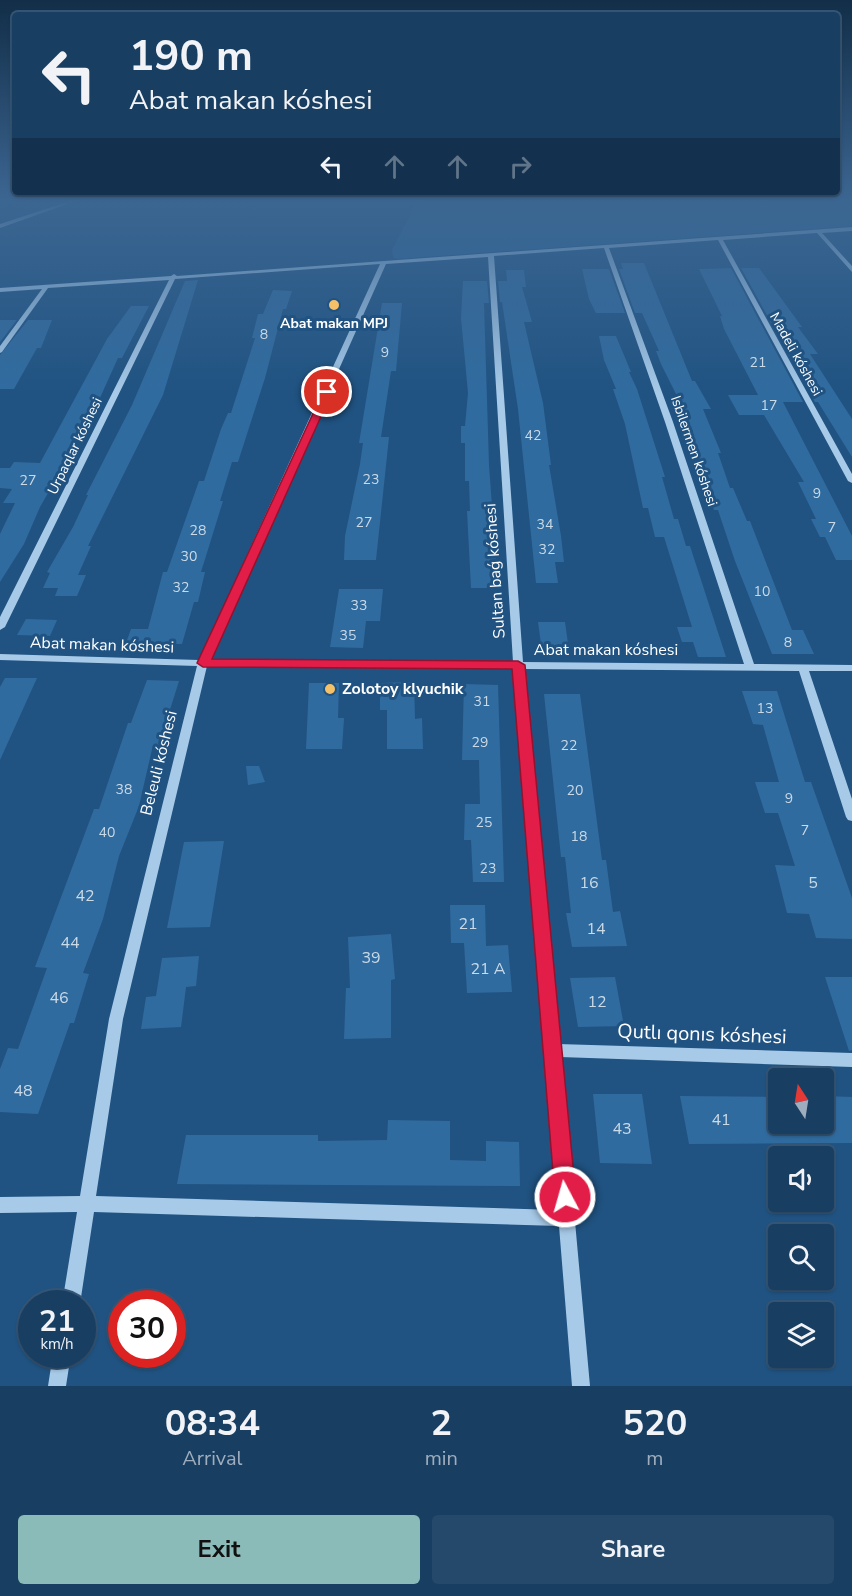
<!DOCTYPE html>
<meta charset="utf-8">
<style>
:root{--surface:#183e62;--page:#25496b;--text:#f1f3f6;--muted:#9faebe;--line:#365777;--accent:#8bbbb9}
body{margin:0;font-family:"Nunito Sans",sans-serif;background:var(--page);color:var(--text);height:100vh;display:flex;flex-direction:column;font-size:22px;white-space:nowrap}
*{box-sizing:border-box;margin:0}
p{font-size:20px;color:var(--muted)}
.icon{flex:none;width:33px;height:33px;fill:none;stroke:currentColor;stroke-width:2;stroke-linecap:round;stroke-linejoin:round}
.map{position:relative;height:1386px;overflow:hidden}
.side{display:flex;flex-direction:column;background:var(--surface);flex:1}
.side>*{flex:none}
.hud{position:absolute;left:12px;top:12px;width:828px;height:183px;border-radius:6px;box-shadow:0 2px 4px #0004,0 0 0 2px var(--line);background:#183e62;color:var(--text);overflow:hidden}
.needle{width:39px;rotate:348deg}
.controls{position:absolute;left:768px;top:1068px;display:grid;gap:12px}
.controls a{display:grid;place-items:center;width:66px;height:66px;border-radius:6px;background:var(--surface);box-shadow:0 2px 4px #0004,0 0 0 2px var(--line);font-size:30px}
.speed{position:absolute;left:18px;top:1290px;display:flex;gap:12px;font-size:30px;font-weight:700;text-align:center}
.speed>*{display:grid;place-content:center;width:78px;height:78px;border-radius:50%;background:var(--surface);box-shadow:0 2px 4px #0004,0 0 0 2px var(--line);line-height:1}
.speed small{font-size:15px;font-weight:400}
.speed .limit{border:9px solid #d22;background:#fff;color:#111}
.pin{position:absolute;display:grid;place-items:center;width:51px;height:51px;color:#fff;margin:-26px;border:3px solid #fff;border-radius:50%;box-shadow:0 2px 6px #0007}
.me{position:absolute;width:66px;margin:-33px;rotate:354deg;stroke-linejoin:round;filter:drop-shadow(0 0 4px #0008)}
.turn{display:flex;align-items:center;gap:21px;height:126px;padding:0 18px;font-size:27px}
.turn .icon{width:78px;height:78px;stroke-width:2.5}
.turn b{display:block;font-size:42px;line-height:51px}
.lanes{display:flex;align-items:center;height:57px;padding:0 18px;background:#0003;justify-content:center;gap:30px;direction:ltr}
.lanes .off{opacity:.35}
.eta{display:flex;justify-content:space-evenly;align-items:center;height:102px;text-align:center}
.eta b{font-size:36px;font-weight:700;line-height:42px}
.action{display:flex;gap:12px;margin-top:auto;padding:12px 18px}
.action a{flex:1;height:69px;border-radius:6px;background:var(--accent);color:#111;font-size:24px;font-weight:700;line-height:69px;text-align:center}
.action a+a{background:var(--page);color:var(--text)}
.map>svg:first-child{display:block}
.green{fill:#2a669a}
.building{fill:#306b9f}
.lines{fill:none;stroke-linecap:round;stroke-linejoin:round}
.minor{fill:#a7cae8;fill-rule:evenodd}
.route{fill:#e11d48;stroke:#92132f;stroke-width:1.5}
.poi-dot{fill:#f5c168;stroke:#205382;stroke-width:2}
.labels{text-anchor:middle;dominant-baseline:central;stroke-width:6;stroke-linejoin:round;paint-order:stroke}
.far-poi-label{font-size:14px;font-weight:bold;fill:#fff;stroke:#205382}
.number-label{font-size:14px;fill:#cbdae7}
.far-street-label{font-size:14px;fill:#fff;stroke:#205382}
.street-label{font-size:16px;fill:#fff;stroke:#205382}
.poi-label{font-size:16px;font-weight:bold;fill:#fff;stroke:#205382;text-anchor:start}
.near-number-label{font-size:16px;fill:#cbdae7}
.near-street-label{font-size:20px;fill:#fff;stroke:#205382}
</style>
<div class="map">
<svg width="852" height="1386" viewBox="0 0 852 1386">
<rect width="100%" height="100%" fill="#205382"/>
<!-- green -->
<path class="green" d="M418,200h434v26l-455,33 -4,-2 -1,-7z"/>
<!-- building -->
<path class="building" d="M621,263h23l48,118h3l16,28h-8l18,44h-3l12,35h3l14,33h3l42,109h11l11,24h-42l-37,-93 -17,-51h-4l-33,-90h8l-28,-56 -5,-13h3l-17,-38h-7l-16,-44h4z
M731,268l72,134h-20l69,134v24h-16l-11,-23h-5l-9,-18h5l-18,-37h6l-40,-67h-25l-11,-20h30l-34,-66 -4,-13h2l-23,-47z
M741,268h18l43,59h-4l20,27h-8l42,65v38l-34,-55h-3z
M582,269h27l16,44h-29l-7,-14z
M506,270h18l2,17h-4l10,35h-8l19,81 8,62h-2l12,71 3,26h-9l3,21h-22l-18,-174 -16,-107h-2l-2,-21h9z
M198,280l-35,115 -75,151h3l-13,29h8l-9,21h-22l3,-8h-15l7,-15 -3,-1 26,-45 15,-32h-2l46,-90 53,-124z
M463,281h24l2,22h-5l5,162 9,123h-27l-4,-77h3l-1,-30h-4v-38h-4v-17h4l3,-33 -7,-75z
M273,290l19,1 -6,18h-3l-18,69 -27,84h-6l-12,39h3l-22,71h4l-7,30h-4l-12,42 -56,-1 5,-14h17l15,-57h4l32,-91h5l17,-52 7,-16h3l24,-75h-3l6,-24h5z
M382,303h20l-6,68h-5l-10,66h8l-13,123h-32l1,-24 15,-72 3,-21h-4z
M131,306h18l-27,52h-4l-28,62 -50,87 -16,37 -24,38v-48l15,-31h-12l9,-14 -12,-1v-20h10l4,-6 26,1 67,-124z
M0,320h17l-17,22z
M28,320h24l-11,28h-4l-23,41h-14v-34z
M599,336h17l15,36h-2l8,17 28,88h-3l12,42h4l8,27h4l36,111h-28l-5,-15h-11l-5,-15h15l-28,-90h-9l-7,-29h-5l-18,-84 -12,-35h3l-12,-29z
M339,589h44l-3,32h-14l-3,27 -33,-1z
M26,619l31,1 -7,16 -33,-1z
M538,622h27l4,29h-27z
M5,678h32l-37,82v-73z
M147,680l32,1 -20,64h-6l-14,61 -20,50 -16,63 -20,54 6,1 -15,49h-4l-32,91 -38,-2v-43l8,-21 10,1 29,-81 -12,-1 59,-158h5l29,-86h3z
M414,682l1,37 7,-1 1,31h-36v-39h-7v-27z
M309,683h30l-1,35h6l-2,31h-36z
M464,684l34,1 6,197h-31l-2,-42h-7l1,-36h15l-1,-44h-17z
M742,691h35l28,91h6l41,116v41l-36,-1 -7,-24 -22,-1 -12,-48 20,1 -17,-53h-13l-10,-31h24l-16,-57 -10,-1z
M544,694h36l22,166h4l7,52 7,-1 7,35 -55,1 -6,-34h5l-6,-56h-4z
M246,766h13l6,16 -17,3z
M224,841l-14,86 -43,1 17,-86z
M450,905h35l1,41 22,-1 4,47 -45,1 -3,-50h-13z
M391,934l4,45 -4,1v58l-47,1 2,-51h4l-2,-51z
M199,956l-3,30 -10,1 -5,40 -40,2 5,-32 10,-1 6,-38z
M615,977l9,49 -46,1 -8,-49z
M825,977h27v73l-3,1z
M593,1094h49l10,70 -52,-1z
M680,1096l98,1v27h46v-28l28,1v46l-163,1z
M388,1120l62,1v39l36,1v-20l33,1 1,44 -343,-2 9,-49h132v6l69,-1z"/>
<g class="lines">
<!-- minor -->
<path class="minor" d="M73,200h6l-79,28v-4z
M852,227v4l-30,2 30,33v6l-35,-39 -94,7 129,234v9l-4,-2 -130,-241 -109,8 64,174 81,242 98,1v6h-43l43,128v22l-4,-1 -2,-3 -47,-146 -276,-2 35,375 294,9v14l-292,-10 30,329h-18l-13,-160 -465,-14 -14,92h-18l15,-92 -77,1v-16l80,-1 29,-177 88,-353 -197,-6v-6l199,6 181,-396 -205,15 -170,348 -5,3v-13l169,-337 -121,8 -46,64 -2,1v-7l42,-57 -42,3v-4l171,-12 3,-2 3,2zM604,248l61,174 79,242 -221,-2 -29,-406zM488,257l25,405 -304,-2 177,-396zM207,666l306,3 44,541 -461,-14 27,-177z
M53,1354h18l-5,32h-18z"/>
</g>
<!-- sky -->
<linearGradient id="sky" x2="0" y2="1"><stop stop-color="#122e48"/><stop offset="0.51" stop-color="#3c6692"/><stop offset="1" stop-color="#3c6692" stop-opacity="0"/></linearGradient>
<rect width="852" height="394" fill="url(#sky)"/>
<!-- route -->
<path class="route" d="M324,390l8,2 -120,267 306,2 7,4 51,532 -3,7 -8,3 -7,-3 -3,-7 -43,-528 -309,-2 -6,-4z"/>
<!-- markers -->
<g class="poi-dot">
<circle cx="334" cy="305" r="6"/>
<circle cx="330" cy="689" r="6"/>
</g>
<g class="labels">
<!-- far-poi labels -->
<g class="far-poi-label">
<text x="334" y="323">Abat makan MPJ</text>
</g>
<!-- number labels -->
<g class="number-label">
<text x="264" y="334">8</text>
<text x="385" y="352">9</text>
<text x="758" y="362">21</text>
<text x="769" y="405">17</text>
<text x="533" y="435">42</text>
<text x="371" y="479">23</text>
<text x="28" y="480">27</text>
<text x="817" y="493">9</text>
<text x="364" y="522">27</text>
<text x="545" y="524">34</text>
<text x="832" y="527">7</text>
<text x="198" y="530">28</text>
<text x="547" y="549">32</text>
<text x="189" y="556">30</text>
<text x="181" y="587">32</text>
<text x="762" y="591">10</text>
<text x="359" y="605">33</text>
<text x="348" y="635">35</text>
<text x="788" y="642">8</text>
<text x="482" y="701">31</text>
<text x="765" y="708">13</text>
<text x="480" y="742">29</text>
<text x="569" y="745">22</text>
<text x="124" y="789">38</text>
<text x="575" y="790">20</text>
<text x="789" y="798">9</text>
<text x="484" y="822">25</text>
<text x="805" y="830">7</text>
<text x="107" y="832">40</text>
<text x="579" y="836">18</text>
<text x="488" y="868">23</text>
</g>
<!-- far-street labels -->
<g class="far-street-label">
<text transform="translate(796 354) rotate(61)">Madeli kóshesi</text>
<text transform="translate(75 446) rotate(-64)">Urpaqlar kóshesi</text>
<text transform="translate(694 451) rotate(71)">Isbilermen kóshesi</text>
</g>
<!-- street labels -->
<g class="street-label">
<text transform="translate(495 571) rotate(-94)">Sultan baǵ kóshesi</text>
<text transform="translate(102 645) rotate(2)">Abat makan kóshesi</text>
<text x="606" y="650">Abat makan kóshesi</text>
<text transform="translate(159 763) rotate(-76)">Beleuli kóshesi</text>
</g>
<!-- poi labels -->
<g class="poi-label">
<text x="342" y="689">Zolotoy klyuchik</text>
</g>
<!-- near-number labels -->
<g class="near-number-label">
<text x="589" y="883">16</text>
<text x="813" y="883">5</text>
<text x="85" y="896">42</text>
<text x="468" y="924">21</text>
<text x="596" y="929">14</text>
<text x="70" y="943">44</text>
<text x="371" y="958">39</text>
<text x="488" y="969">21 А</text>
<text x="59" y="998">46</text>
<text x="597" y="1002">12</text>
<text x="23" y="1091">48</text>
<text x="721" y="1120">41</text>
<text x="622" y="1129">43</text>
</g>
<!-- near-street labels -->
<g class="near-street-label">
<text transform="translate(702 1034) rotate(2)">Qutlı qonıs kóshesi</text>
</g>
</g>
</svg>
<div class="controls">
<a><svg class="needle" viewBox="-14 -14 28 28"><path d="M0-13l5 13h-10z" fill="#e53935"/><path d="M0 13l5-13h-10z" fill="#9faebe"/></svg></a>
<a><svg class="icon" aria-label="sound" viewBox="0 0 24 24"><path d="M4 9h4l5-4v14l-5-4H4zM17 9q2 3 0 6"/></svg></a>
<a><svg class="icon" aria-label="search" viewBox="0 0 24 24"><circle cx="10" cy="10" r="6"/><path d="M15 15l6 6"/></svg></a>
<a><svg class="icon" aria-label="layers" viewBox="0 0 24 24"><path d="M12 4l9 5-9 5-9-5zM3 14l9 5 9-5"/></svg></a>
</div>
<div class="speed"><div>21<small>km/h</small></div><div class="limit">30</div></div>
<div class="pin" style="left:327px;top:392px;background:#d93025"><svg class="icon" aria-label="arrive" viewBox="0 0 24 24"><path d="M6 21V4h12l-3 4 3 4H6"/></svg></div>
<svg class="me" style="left:565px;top:1197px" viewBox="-20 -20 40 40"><circle r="17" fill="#e11d48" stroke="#fff" stroke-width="3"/><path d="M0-11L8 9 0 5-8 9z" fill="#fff"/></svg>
<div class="hud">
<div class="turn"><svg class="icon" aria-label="left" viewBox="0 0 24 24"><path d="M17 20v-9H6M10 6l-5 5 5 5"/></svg><div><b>190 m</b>Abat makan kóshesi</div></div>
<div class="lanes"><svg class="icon" aria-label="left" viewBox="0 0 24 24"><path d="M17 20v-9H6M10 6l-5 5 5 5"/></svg><svg class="icon off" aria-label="ahead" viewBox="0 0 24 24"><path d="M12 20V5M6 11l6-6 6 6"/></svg><svg class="icon off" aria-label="ahead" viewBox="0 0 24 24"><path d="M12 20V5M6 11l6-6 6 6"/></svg><svg class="icon off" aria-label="right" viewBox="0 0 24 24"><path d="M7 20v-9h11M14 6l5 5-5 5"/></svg></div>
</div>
</div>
<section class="side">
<div class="eta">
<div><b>08:34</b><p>Arrival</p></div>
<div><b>2</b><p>min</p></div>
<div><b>520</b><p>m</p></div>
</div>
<div class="action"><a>Exit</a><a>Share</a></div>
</section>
